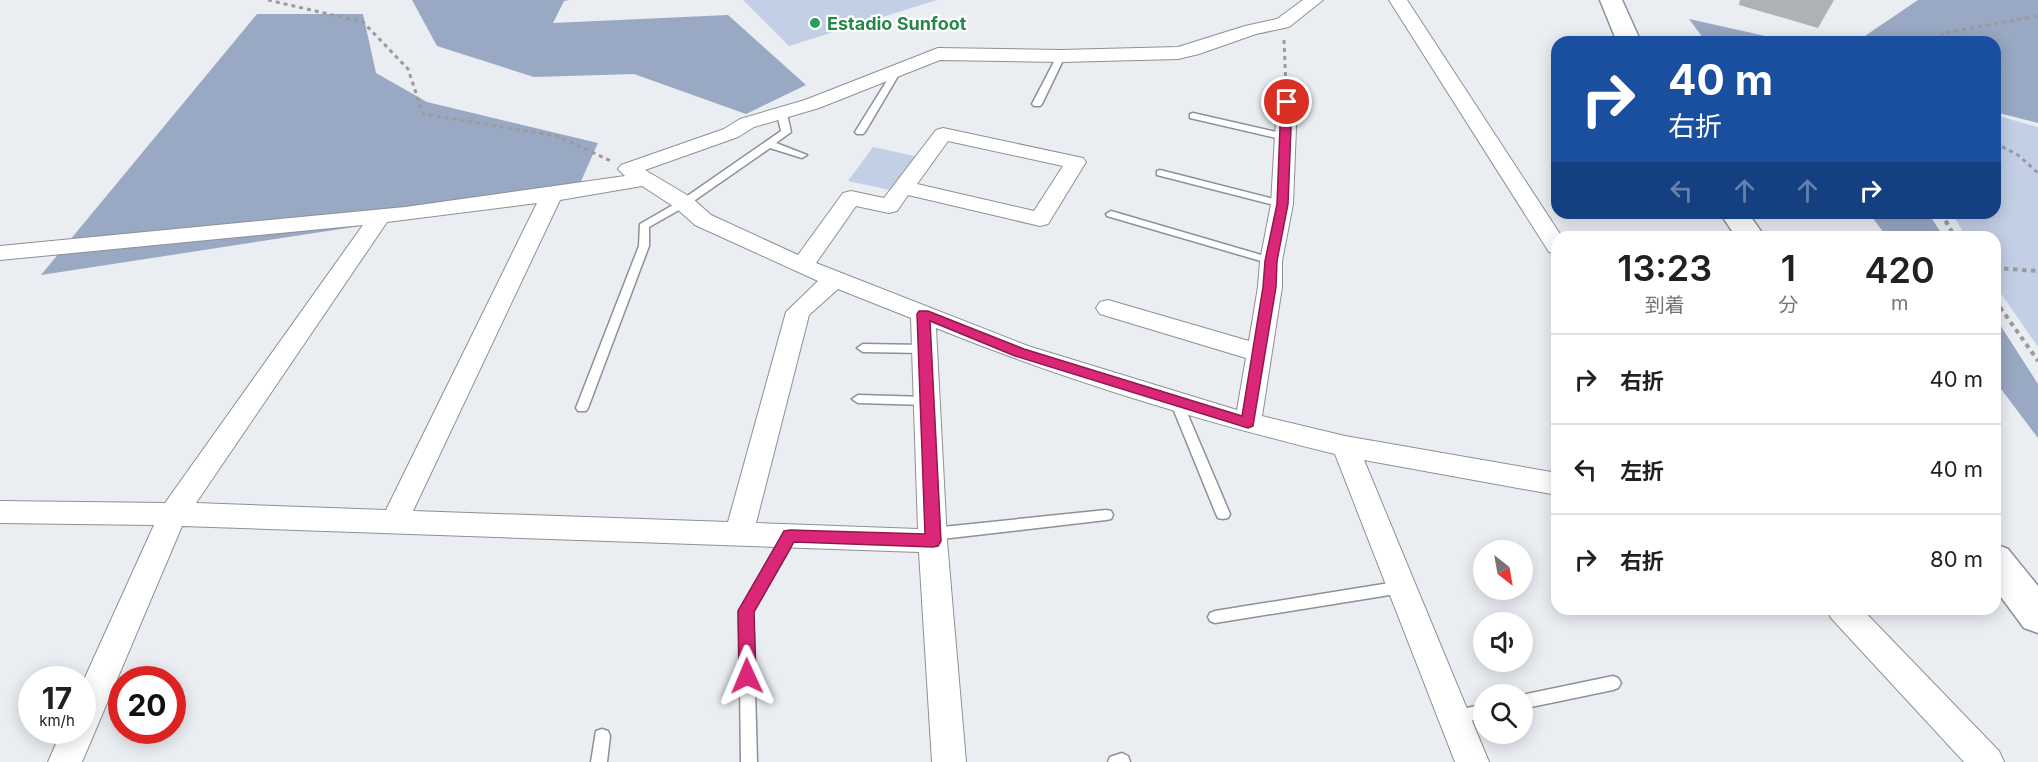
<!DOCTYPE html>
<html lang="ja">
<meta charset="utf-8">
<style>
:root{--surface:#fff;--page:#f6f6f6;--text:#202124;--muted:#757577;--line:#e0e0e0}
body{margin:0;font-family:Inter,"Noto Sans JP",sans-serif;background:var(--page);color:var(--text);height:100vh;display:flex;flex-direction:column;font-size:22px;white-space:nowrap}
*{box-sizing:border-box;margin:0}
p{font-size:20px;color:var(--muted)}
.icon{flex:none;width:33px;height:33px;fill:none;stroke:currentColor;stroke-width:2;stroke-linecap:round;stroke-linejoin:round}
.map{position:relative;flex:1;overflow:hidden}
.details{position:absolute;left:1551px;top:231px;width:450px;height:384px;display:flex;flex-direction:column;background:var(--surface);border-radius:18px;box-shadow:0 3px 15px #0003}
.details>*{flex:none}
.banner{position:absolute;left:1551px;top:36px;width:450px;height:183px;border-radius:18px;box-shadow:0 3px 15px #0003;background:#1a4fa0;color:#fff;overflow:hidden}
.needle{width:39px;rotate:149deg}
.buttons{position:absolute;left:1473px;top:540px;display:grid;gap:12px}
.buttons a{display:grid;place-items:center;width:60px;height:60px;border-radius:50%;background:var(--surface);box-shadow:0 3px 15px #0003;font-size:30px}
.speed{position:absolute;left:18px;top:666px;display:flex;gap:12px;font-size:30px;font-weight:700;text-align:center}
.speed>*{display:grid;place-content:center;width:78px;height:78px;border-radius:50%;background:var(--surface);box-shadow:0 3px 15px #0003;line-height:1}
.speed small{font-size:15px;font-weight:400}
.speed .limit{border:9px solid #d22;background:#fff;color:#111}
.pin{position:absolute;display:grid;place-items:center;width:51px;height:51px;color:#fff;margin:-26px;border:3px solid #fff;border-radius:50%;box-shadow:0 2px 6px #0007}
.me{position:absolute;width:66px;margin:-33px;rotate:359deg;stroke-linejoin:round;filter:drop-shadow(0 0 4px #0008)}
.turn{display:flex;align-items:center;gap:21px;height:126px;padding:0 18px;font-size:27px}
.turn .icon{width:78px;height:78px;stroke-width:2.5}
.turn b{display:block;font-size:42px;line-height:51px}
.lanes{display:flex;align-items:center;height:57px;padding:0 18px;background:#0003;justify-content:center;gap:30px;direction:ltr}
.lanes .off{opacity:.35}
.eta{display:flex;justify-content:space-evenly;align-items:center;height:102px;text-align:center}
.eta b{font-size:36px;font-weight:600;line-height:42px}
ul{padding:0;list-style:none}
li{display:flex;align-items:center;gap:18px;height:90px;padding:0 18px;border-top:2px solid var(--line)}
li div{flex:1}
li b{display:block;font-size:22px}
li em{font-style:normal}
.map>svg:first-child{display:block}
.green{fill:#c3cfe5}
.forest{fill:#99a8c3}
.building{fill:#aeb1b6}
.lines{fill:none;stroke-linecap:round;stroke-linejoin:round}
.lane-casing{stroke:#8d9095;stroke-width:3}
.street-casing{stroke:#8d9095;stroke-width:2}
.secondary-casing{stroke:#8d9095;stroke-width:3}
.path-far1{stroke:#999b9f;stroke-width:3;stroke-dasharray:4 4;stroke-linecap:butt}
.path{stroke:#999b9f;stroke-width:4;stroke-dasharray:4.5 4.5;stroke-linecap:butt}
.lane{fill:#fff;fill-rule:evenodd}
.street{fill:#fff;fill-rule:evenodd}
.secondary{fill:#fff;fill-rule:evenodd}
.route{fill:#db2777;stroke:#8e194d;stroke-width:1.5}
.leisure-dot{fill:#2e9e5b;stroke:#fff;stroke-width:2}
.labels{text-anchor:middle;dominant-baseline:central;stroke-width:4.5;stroke-linejoin:round;paint-order:stroke}
.far-leisure-label{font-size:18px;font-weight:bold;fill:#27864d;stroke:#fff;text-anchor:start}
</style>
<div class="map">
<svg width="2038" height="762" viewBox="0 0 2038 762">
<rect width="100%" height="100%" fill="#eaedf2"/>
<!-- green -->
<path class="green" d="M743,0h194l-148,46z
M1995,115l43,12v220l-43,-62v-48h-29l-14,-24h43z
M873,147l42,9 -25,34 -42,-9z"/>
<!-- forest -->
<path class="forest" d="M412,0h157l-5,1 -11,22 175,-8 78,70 -60,29 -112,-40 -100,3 -97,-31z
M1918,0h120v123l-43,-11v-70h-139z
M257,14h106l13,59 51,29 171,41 -24,54 -39,7 -96,10 -398,61z
M1689,19l99,22 2,1h-84z
M1869,213h59l16,24h-57z
M1995,317l43,67v54l-43,-57z"/>
<!-- building -->
<path class="building" d="M1740,0h94l-16,28 -79,-23z"/>
<g class="lines">
<defs>
<path id="lane" d="M1061,53l4,3 -23,48 -2,2h-6l-2,-2 25,-48z
M897,68l4,3 -36,61 -2,2h-6l-2,-2 38,-61z
M782,111l5,3 4,18 -15,11 31,12 -5,3 -32,-10 -82,57 -39,22v19l-61,162 -2,3h-8l-2,-3 63,-162 1,-22 40,-23 101,-70 -4,-17z
M1193,113l92,21 5,3 -5,3 -95,-22v-4z
M1160,170l126,32 1,2 -5,3 -125,-32v-4z
M1111,211l164,48 1,2 -5,3 -164,-48 -1,-2z
M863,344l62,1 6,4 -6,4 -62,-1 -6,-4z
M858,395l69,2 6,4 -6,4 -69,-2 -6,-4z
M1176,397l6,4 48,113 -2,4 -5,1 -5,-1 -2,-4 -46,-113z
M1106,510l5,1 2,4 -2,4 -5,1 -173,20 -5,-2 -2,-4 2,-4 5,-2z
M790,530l5,2 2,4 -44,76 4,150h-16l-2,-151 46,-79z
M1402,581l5,2 2,4 -2,4 -5,2 -187,30 -5,-2 -2,-4 2,-4 5,-2z
M1613,676l5,2 3,5 -3,5 -5,2 -91,19v-14z
M1484,704v14l-29,6 -5,-2 -3,-5 3,-5z
M602,729l6,2 2,5 -3,26h-16l5,-31z
M1122,753l6,3 2,6h-22l2,-5z"/>
<path id="street" d="M1303,0h20l-34,27 -33,7 -57,20 -21,5 -117,3 -121,-2 -121,48 -65,19 -16,10 -93,33 47,28 19,17 87,40 45,-62 8,-2 33,7 52,-68 7,-2 140,30 3,4 -38,62 -8,2 -132,-31 -11,16 -8,2 -33,-7 -40,57 212,83 209,64 9,-52 -146,-44 -4,-6 4,-6 8,-2 141,41 9,-54 2,-26 11,-57 6,-102 3,-4h14l3,4 -4,102 -11,57v26l-20,129 83,20 212,37v22l-193,-35 125,302h-34l-120,-308c-136,-33 -270,-74 -399,-126l11,213 19,221h-34l-13,-210 -737,-26 -100,236h-34l14,-32h20v-46l72,-159 -154,-2v-22l165,2 198,-278 -363,35v-14l405,-39 220,-31 -7,-7 3,-4 103,-36 16,-10 65,-19 133,-52 123,2 117,-3 67,-21 32,-7zM948,141l115,25 -29,45 -117,-27zM642,186l34,22 19,17 123,56 -32,31 -58,210 -315,-11 147,-311zM537,203l-151,307 -190,-7 191,-281zM838,289l73,29 7,211 -162,-6 53,-208z
M1389,0h18l155,237h-5v17l-8,-2z
M1827,609h35l137,142 5,11h-40l-133,-144z"/>
<path id="secondary" d="M1600,0h22l19,42h-24z
M1720,213h28l17,24h-29z
M1995,544l13,5 30,37v47l-14,-5 -29,-39z"/>
</defs>
<!-- lane casing -->
<use href="#lane" class="lane-casing"/>
<!-- street casing -->
<use href="#street" class="street-casing"/>
<!-- secondary casing -->
<use href="#secondary" class="secondary-casing"/>
<!-- path-far1 -->
<path class="path-far1" d="M268,0l95,22 45,47 15,45 134,22 54,25
M1284,40l2,47
M1934,42l10,-9 94,-17
M1995,143l23,12 20,18"/>
<!-- path -->
<path class="path" d="M1941,213l14,24
M1995,268l43,3
M1995,300l43,61"/>
<!-- lane -->
<use href="#lane" class="lane"/>
<!-- street -->
<use href="#street" class="street"/>
<!-- secondary -->
<use href="#secondary" class="secondary"/>
</g>
<!-- route -->
<path class="route" d="M1287,99l5,3 -4,102 -11,57 -1,26 -23,139 -5,2 -233,-72 -85,-35 11,220 -3,5 -5,1 -139,-5 -40,70 2,64 -3,5 -6,2 -6,-2 -2,-5 -1,-65 46,-80 6,-1 135,4 -8,-220 2,-3h9l96,38 218,67 21,-129 2,-26 12,-57 4,-102z"/>
<!-- markers -->
<circle class="leisure-dot" cx="815" cy="23" r="6"/>
<g class="labels">
<!-- far-leisure labels -->
<g class="far-leisure-label">
<text x="827" y="23">Estadio Sunfoot</text>
</g>
</g>
</svg>
<div class="buttons">
<a><svg class="needle" viewBox="-14 -14 28 28"><path d="M0-13l5 13h-10z" fill="#e53935"/><path d="M0 13l5-13h-10z" fill="#757577"/></svg></a>
<a><svg class="icon" aria-label="sound" viewBox="0 0 24 24"><path d="M4 9h4l5-4v14l-5-4H4zM17 9q2 3 0 6"/></svg></a>
<a><svg class="icon" aria-label="search" viewBox="0 0 24 24"><circle cx="10" cy="10" r="6"/><path d="M15 15l6 6"/></svg></a>
</div>
<div class="speed"><div>17<small>km/h</small></div><div class="limit">20</div></div>
<div class="pin" style="left:1287px;top:102px;background:#d93025"><svg class="icon" aria-label="arrive" viewBox="0 0 24 24"><path d="M6 21V4h12l-3 4 3 4H6"/></svg></div>
<svg class="me" style="left:747px;top:676px" viewBox="-20 -20 40 40"><path d="M0-17L14 15 0 8-14 15z" fill="#db2777" stroke="#fff" stroke-width="4"/></svg>
<div class="banner">
<div class="turn"><svg class="icon" aria-label="right" viewBox="0 0 24 24"><path d="M7 20v-9h11M14 6l5 5-5 5"/></svg><div><b>40 m</b>右折</div></div>
<div class="lanes"><svg class="icon off" aria-label="left" viewBox="0 0 24 24"><path d="M17 20v-9H6M10 6l-5 5 5 5"/></svg><svg class="icon off" aria-label="ahead" viewBox="0 0 24 24"><path d="M12 20V5M6 11l6-6 6 6"/></svg><svg class="icon off" aria-label="ahead" viewBox="0 0 24 24"><path d="M12 20V5M6 11l6-6 6 6"/></svg><svg class="icon" aria-label="right" viewBox="0 0 24 24"><path d="M7 20v-9h11M14 6l5 5-5 5"/></svg></div>
</div>
<section class="details">
<div class="eta">
<div><b>13:23</b><p>到着</p></div>
<div><b>1</b><p>分</p></div>
<div><b>420</b><p>m</p></div>
</div>
<ul>
<li><svg class="icon" aria-label="right" viewBox="0 0 24 24"><path d="M7 20v-9h11M14 6l5 5-5 5"/></svg><div><b>右折</b></div><em>40 m</em></li>
<li><svg class="icon" aria-label="left" viewBox="0 0 24 24"><path d="M17 20v-9H6M10 6l-5 5 5 5"/></svg><div><b>左折</b></div><em>40 m</em></li>
<li><svg class="icon" aria-label="right" viewBox="0 0 24 24"><path d="M7 20v-9h11M14 6l5 5-5 5"/></svg><div><b>右折</b></div><em>80 m</em></li>
</ul>
</section>
</div>
